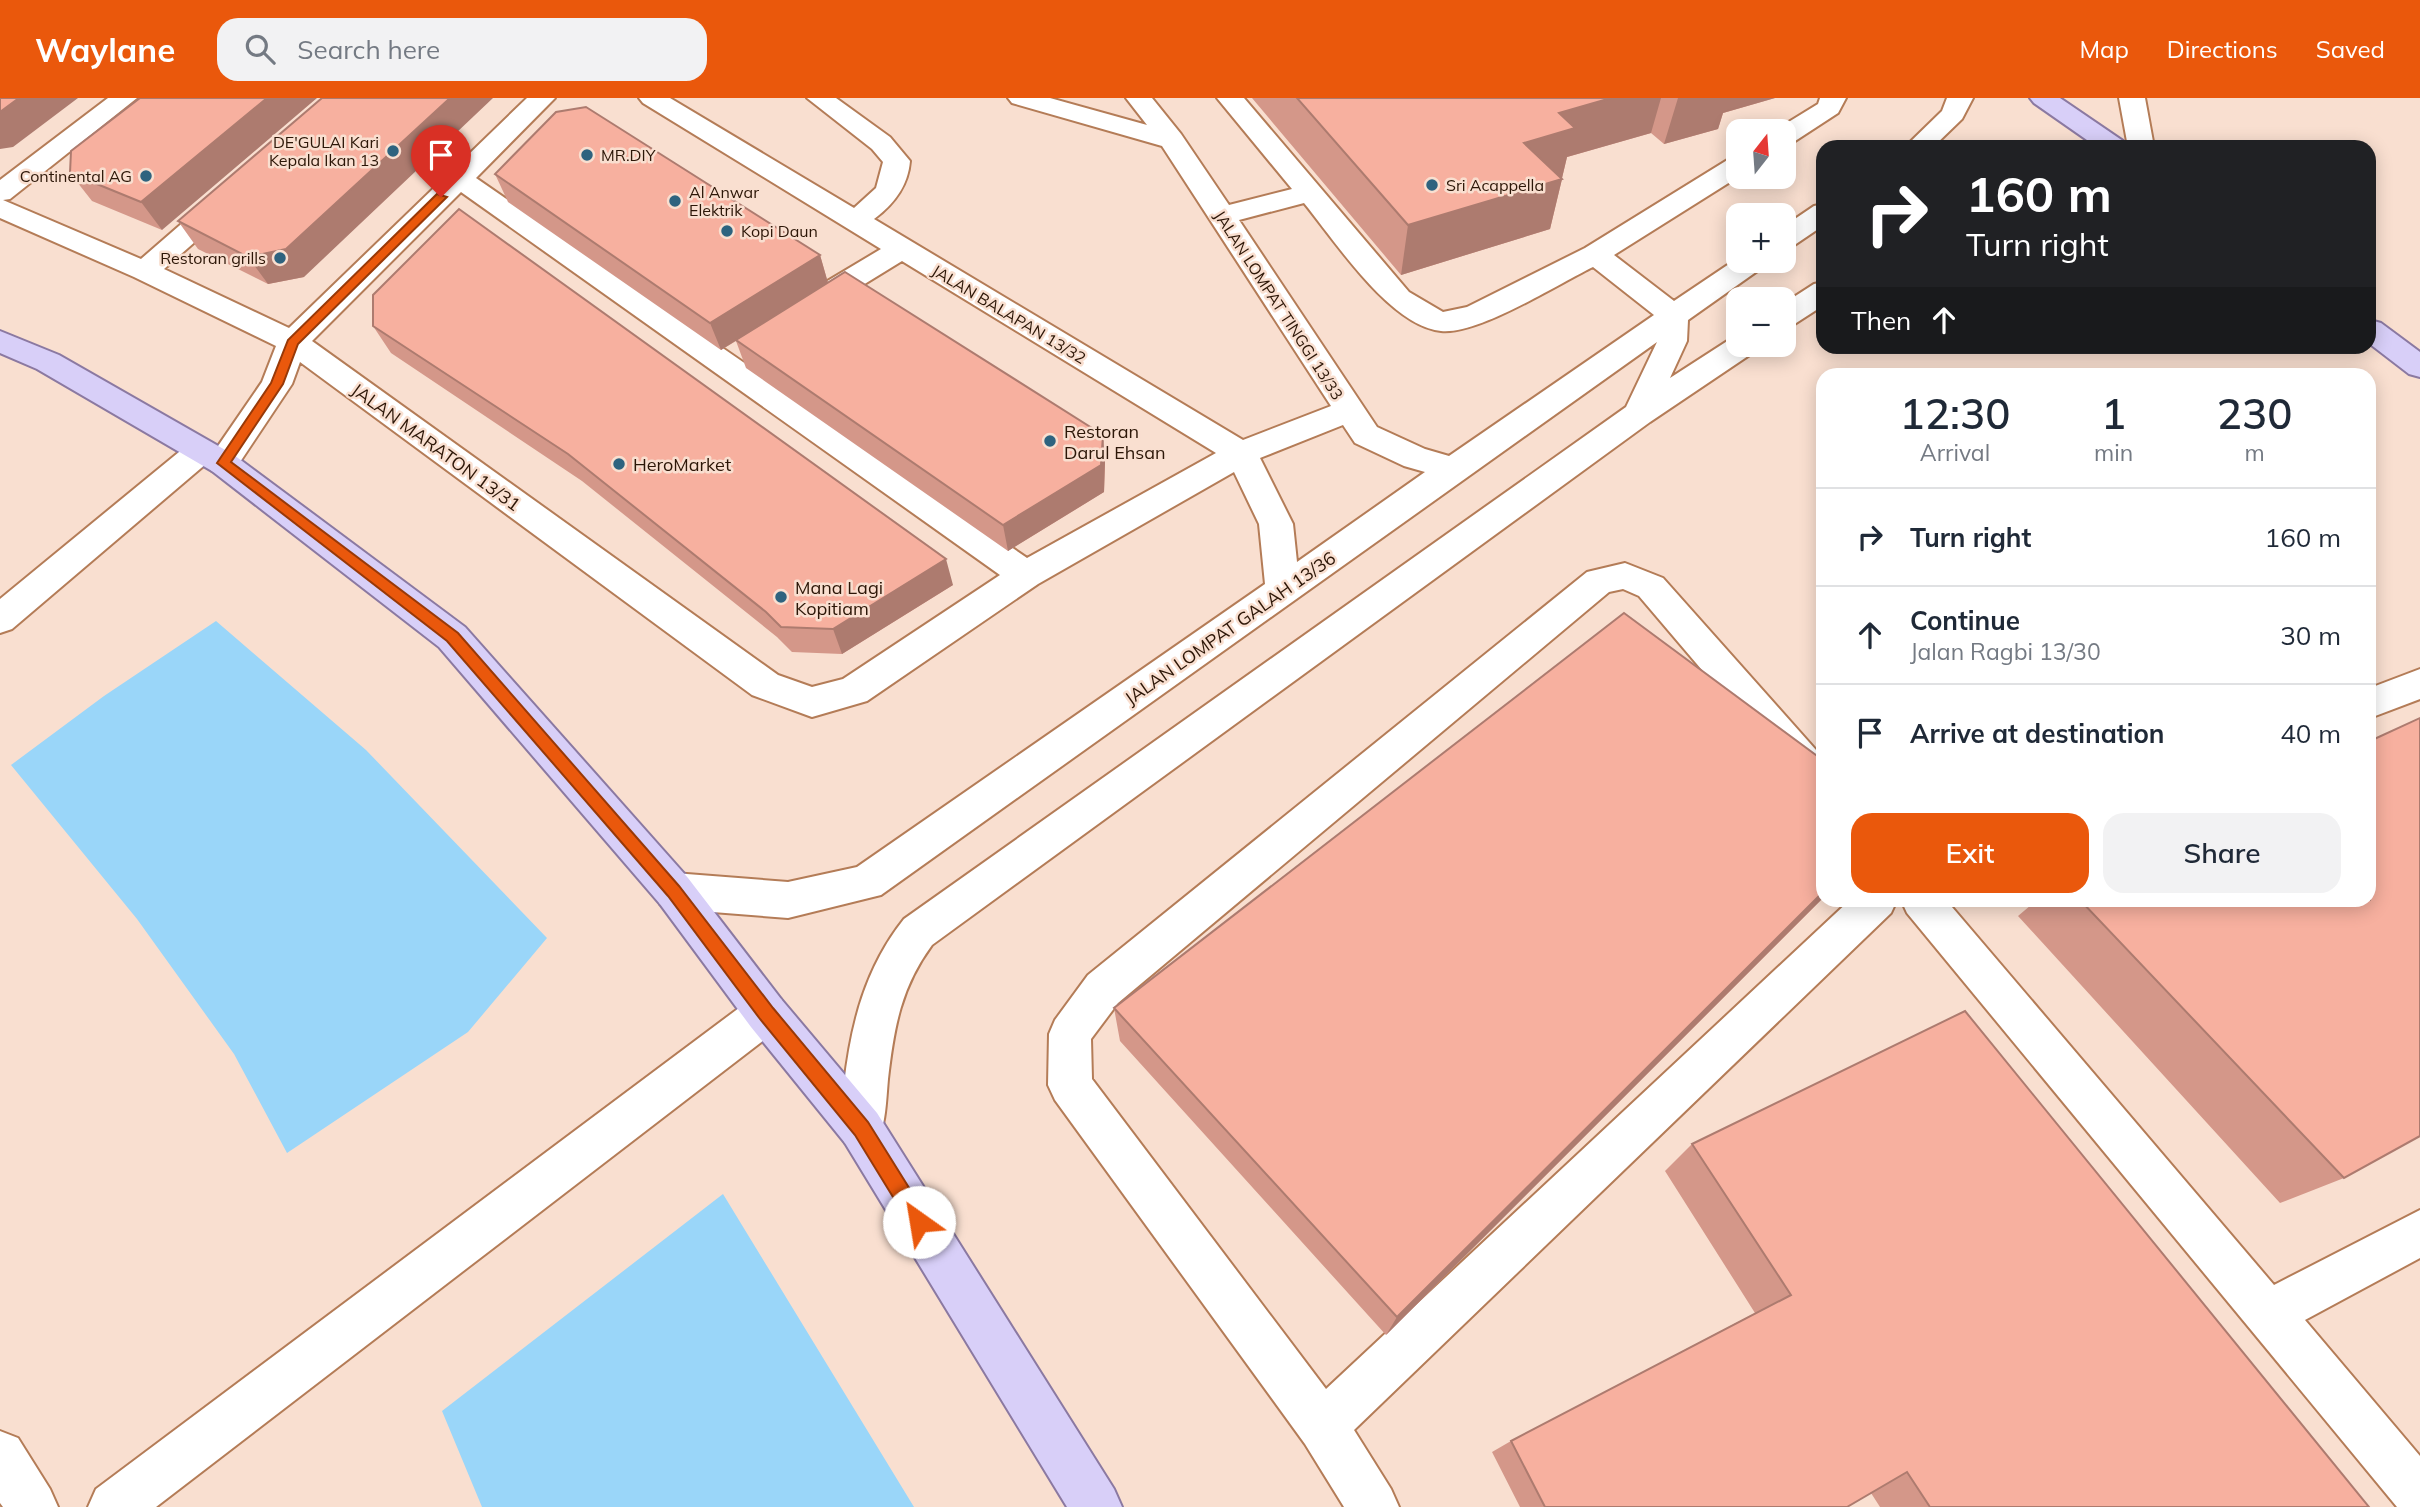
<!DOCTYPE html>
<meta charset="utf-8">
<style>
:root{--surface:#fff;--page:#f2f2f3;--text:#1f2937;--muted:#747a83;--line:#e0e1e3;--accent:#ea580c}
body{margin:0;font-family:Mulish,sans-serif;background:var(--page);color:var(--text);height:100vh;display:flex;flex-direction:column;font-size:26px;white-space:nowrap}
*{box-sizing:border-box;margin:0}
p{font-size:23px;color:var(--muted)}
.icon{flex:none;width:38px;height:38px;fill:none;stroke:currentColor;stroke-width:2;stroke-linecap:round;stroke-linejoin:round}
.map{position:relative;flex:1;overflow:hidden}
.side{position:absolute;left:1816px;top:270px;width:560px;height:539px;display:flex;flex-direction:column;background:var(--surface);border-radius:21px;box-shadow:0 4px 18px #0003}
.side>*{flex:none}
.top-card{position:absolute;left:1816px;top:42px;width:560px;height:214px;border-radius:21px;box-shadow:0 4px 18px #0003;background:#202124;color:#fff;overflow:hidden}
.needle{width:46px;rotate:17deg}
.controls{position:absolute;left:1726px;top:21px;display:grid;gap:14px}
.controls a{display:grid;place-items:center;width:70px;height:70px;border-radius:14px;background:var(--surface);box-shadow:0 4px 18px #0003;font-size:35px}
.pin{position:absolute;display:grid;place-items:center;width:60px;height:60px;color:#fff;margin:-72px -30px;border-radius:50% 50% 50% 0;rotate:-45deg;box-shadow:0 0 7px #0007}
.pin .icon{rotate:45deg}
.me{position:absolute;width:77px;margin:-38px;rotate:328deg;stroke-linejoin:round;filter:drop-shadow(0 0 5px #0008)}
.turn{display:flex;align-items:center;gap:24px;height:147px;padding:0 35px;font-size:32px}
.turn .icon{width:91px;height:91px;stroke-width:2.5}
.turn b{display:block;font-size:49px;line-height:60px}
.then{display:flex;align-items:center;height:66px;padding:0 35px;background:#0003;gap:14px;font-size:26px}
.eta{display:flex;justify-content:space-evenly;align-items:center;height:119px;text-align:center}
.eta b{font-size:42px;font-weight:600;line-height:49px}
.button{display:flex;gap:14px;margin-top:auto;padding:14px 35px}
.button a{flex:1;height:80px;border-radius:21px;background:var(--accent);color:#fff;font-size:28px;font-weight:600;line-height:80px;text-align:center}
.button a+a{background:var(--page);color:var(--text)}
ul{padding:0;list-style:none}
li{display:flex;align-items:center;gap:21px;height:98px;padding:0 35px;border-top:2px solid var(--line)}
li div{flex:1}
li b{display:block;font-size:26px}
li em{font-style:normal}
header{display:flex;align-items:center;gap:42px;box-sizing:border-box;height:98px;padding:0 35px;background:var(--accent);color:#fff}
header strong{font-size:33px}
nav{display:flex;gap:38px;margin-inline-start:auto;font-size:24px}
.search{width:490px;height:63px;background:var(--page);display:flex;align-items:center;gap:18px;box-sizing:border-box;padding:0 24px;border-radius:21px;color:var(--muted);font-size:26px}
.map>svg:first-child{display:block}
.water{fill:#9ad6f9}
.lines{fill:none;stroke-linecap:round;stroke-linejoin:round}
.minor-casing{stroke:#b47c57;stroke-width:4}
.major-casing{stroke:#8b79a1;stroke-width:4}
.minor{fill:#fff;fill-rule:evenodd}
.major{fill:#d8cff8;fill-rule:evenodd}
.wall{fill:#d49789}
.shaded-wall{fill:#ad7b6f}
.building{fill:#f7b09f;stroke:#ad7b6f;stroke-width:2}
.route{fill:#ea580c;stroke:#983908;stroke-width:2}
.poi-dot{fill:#2e637f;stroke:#f9dfd0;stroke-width:2.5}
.labels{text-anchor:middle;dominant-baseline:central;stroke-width:5;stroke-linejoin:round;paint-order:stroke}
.far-poi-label{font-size:16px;fill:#2c1607;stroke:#f9dfd0;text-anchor:start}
.far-street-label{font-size:16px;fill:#2c1607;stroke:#f9dfd0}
.poi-label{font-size:18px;fill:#2c1607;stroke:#f9dfd0;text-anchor:start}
.street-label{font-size:18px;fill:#2c1607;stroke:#f9dfd0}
</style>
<header>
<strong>Waylane</strong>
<div class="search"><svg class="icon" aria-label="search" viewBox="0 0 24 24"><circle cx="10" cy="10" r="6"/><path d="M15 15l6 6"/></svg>Search here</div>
<nav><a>Map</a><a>Directions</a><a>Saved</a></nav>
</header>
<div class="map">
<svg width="2420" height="1409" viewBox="0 0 2420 1409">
<rect width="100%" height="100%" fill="#f9dfd0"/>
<!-- water -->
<path class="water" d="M216,523l150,129 181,188 -79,94 -181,121 -53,-99 -97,-135 -126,-154 93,-69z
M723,1096l191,313h-432l-40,-96z"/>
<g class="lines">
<defs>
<path id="minor" d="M108,0h29l-127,101 -7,1 138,59 76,-66 10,-2 10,2 4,6 -4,6 -73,64 125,59 238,-230h28l-79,80 551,380 189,-105 -314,-192 -83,51 -10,3 -10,-3 -5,-7 5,-7 82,-49 -238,-146 -4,-5h31l184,110 22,-20 7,-26 -11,-13 -65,-51h29l54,39 20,24c-2,25 -16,43 -36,58l369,221 88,-34 -169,-260 -150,-43 -4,-5h42l97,27 -21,-27h26l29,36 48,71 63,-16 -75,-91h27l165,194 34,20 24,-5 118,-59 144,-89 9,-2v20l-124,78 60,46 64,-43v3h29l-4,6 -75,53 -1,21 -17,37 62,-40 6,-2v9h20l-4,7 -104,70 -718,523c-31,42 -38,82 -44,134 -2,22 -2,44 -11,64l-16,7 -16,-7c-9,-20 -4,-36 -1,-58 7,-61 21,-117 60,-166l722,-512 31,-65 -776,553 -93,23 -114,-9 -14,-5 -6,-13 6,-13 14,-5 114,9 69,-15 408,-283 -6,-60 -25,-52 -196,112 -171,117 -55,16 -60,-22 -452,-333 -8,22 -58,87 -11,3 -11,-3 -5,-8 -195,166 -12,4v-34l190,-156 11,-3 11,3 4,6 46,-67 14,-36 -142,-69 -134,-59v-38zM461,94l539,383 -157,104 -31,8 -34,-12 -466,-334zM1304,105c31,38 86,123 137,128 37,4 117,-47 152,-64l61,48 -205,141 -24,-7 -48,-22 -138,-207zM1343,327l12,18 49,23 21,6 -128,90 -4,-38 -33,-66z
M1820,0h26l-8,15 -46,30 -9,2v-14h-9l44,-27z
M1947,0h26l-11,21 -29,28h-28l37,-36z
M2119,0h26l9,49h-26z
M1824,106v21l-31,21 -10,3v-22l31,-21z
M1824,184v23l-31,20 -10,3v-24l31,-20z
M1625,465l38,15 161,181v43l-14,-5 -171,-201 -16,-7 -14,3 -491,411 -27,36 1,40 234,310 524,-489h47l-6,13 -537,517 37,59 8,18h-55l-39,-63 -250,-344 -7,-15 1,-51 6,-14 33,-45 499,-403z
M2420,571v30l-50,19v-30z
M1901,802h45l328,385 146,-75v48l-115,62 115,136v51h-23l-490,-594z
M766,895l15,6 6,14 -6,14 -625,480h-68l8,-18 655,-490z
M0,1333l18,7 32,51 8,18h-55l-3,-4z"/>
<path id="major" d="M2030,0h30l63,43 4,6h-30l-63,-44z
M2370,222l11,3 39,29v25l-11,-3 -39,-30z
M0,233l59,24 175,100 231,172 223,251 93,121 96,114 237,376 8,18h-55l-222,-364 -94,-116 -91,-123 -221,-257 -227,-176 -175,-102 -37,-16z"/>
</defs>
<!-- minor casing -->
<use href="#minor" class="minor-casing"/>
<!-- major casing -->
<use href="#major" class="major-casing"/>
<!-- minor -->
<use href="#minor" class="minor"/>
<!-- major -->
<use href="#major" class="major"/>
</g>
<!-- wall -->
<path class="wall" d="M140,0l22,132 -70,-29 -22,-28z
M1252,0h523l-52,15 -5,16 -54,15 -13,-11 -84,24 -5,21h-1l1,1 -12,50 -149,46z
M495,76l325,81 8,28 277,179 -1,30 -96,59 -262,-183 -10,-27 -15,9 -213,-148z
M178,123l126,56 -36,7 -70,-35z
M373,228l580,259 -111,69 -50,-2 -15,-15 -195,-156 -191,-128z
M1824,663v136l-438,438 -266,-294 -6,-33z
M2037,802h333l-26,278 -64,25 -262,-287z
M1692,1046l677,363h-489l-9,-14 -24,14h-327l-28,-55 19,-11 244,-128 -90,-142z"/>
<!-- shaded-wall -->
<path class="shaded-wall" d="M19,0h59l-65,49 -13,2v-37z
M267,0h50l-155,132 -21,-28z
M450,0h43l-189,179 -36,7 -20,-27z
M1611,0h50l-10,35 -84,24 -5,21 -49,15 11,-50 35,-30z
M1678,0h97l-52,15 -5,16 -54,15z
M1562,81l-12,50 -149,46 7,-50z
M820,157l8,28 -107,67 -11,-27z
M1103,337l2,27 -1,30 -96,59 -5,-26z
M946,461l7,26 -111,69 -9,-25z
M1824,793v6l-438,438 11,-18z"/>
<!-- building -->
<path class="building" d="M0,0h19l-19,14z
M140,0h127l-126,104 -71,-29 1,-22z
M322,0h128l-164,151 -38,8 -70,-36z
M1297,0h314l-52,15 16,15 -51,15 38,36 -154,46z
M586,9l234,148 -110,68 -215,-149 61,-62z
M459,111l487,350 -113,70 -52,-2 -15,-15 -198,-158 -195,-128v-31z
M845,174l258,163 -2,30 -98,60 -267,-185z
M1624,515l200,148v130l-427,426 -283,-309z
M2420,620v418l-76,42 -264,-278h290v-159z
M1965,913l404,496h-439l-23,-35 -60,35h-302l-34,-66 280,-146 -99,-151z"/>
<!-- route -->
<path class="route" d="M437,96l10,3 -149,147 -15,40 -52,78 227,171 221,253 94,122 95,114 58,93 3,7 -3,6 -7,3 -7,-3 -57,-93 -95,-116 -92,-123 -221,-255 -230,-178 54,-80 17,-43z"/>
<!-- markers -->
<g class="poi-dot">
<circle cx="393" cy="53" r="7"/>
<circle cx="587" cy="57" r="7"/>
<circle cx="146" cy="78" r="7"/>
<circle cx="1432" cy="87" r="7"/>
<circle cx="675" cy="103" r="7"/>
<circle cx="727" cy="133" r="7"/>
<circle cx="280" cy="160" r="7"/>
<circle cx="1050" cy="343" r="7"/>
<circle cx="619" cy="366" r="7"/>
<circle cx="781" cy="499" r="7"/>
</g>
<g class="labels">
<!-- far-poi labels -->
<g class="far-poi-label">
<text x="379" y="44" text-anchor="end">DE'GULAI Kari<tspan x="379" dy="18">Kepala Ikan 13</tspan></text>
<text x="601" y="57">MR.DIY</text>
<text x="132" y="78" text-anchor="end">Continental AG</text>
<text x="1446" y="87">Sri Acappella</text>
<text x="689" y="94">Al Anwar<tspan x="689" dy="18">Elektrik</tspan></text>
<text x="741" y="133">Kopi Daun</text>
<text x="266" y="160" text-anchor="end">Restoran grills</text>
</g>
<!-- far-street labels -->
<g class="far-street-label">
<text transform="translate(1279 207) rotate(57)">JALAN LOMPAT TINGGI 13/33</text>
<text transform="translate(1009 216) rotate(31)">JALAN BALAPAN 13/32</text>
</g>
<!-- poi labels -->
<g class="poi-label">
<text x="1064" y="333">Restoran<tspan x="1064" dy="21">Darul Ehsan</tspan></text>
<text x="633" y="366">HeroMarket</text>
<text x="795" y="489">Mana Lagi<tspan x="795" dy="21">Kopitiam</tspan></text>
</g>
<!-- street labels -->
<g class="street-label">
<text transform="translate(436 349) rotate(36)">JALAN MARATON 13/31</text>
<text transform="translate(1230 530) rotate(-35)">JALAN LOMPAT GALAH 13/36</text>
</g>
</g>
</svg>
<div class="controls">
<a><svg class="needle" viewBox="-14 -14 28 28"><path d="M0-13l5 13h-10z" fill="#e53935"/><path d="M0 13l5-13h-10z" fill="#747a83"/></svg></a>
<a>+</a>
<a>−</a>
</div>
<div class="pin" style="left:441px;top:99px;background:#d93025"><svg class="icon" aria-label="arrive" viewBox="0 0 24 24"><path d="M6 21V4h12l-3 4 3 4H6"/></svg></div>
<svg class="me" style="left:919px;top:1124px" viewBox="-20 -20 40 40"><circle r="19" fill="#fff"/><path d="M0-13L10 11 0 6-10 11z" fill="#ea580c"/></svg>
<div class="top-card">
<div class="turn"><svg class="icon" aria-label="right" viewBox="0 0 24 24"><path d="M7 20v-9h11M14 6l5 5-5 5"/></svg><div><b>160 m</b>Turn right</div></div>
<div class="then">Then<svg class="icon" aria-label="ahead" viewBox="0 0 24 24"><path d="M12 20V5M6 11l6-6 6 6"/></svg></div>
</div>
<section class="side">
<div class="eta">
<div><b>12:30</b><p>Arrival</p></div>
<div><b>1</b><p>min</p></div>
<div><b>230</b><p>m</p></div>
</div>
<ul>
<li><svg class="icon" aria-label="right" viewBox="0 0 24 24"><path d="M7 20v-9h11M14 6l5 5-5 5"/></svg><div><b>Turn right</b></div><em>160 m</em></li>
<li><svg class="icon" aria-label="ahead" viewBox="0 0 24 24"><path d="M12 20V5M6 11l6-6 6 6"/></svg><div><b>Continue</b><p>Jalan Ragbi 13/30</p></div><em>30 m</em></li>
<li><svg class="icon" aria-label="arrive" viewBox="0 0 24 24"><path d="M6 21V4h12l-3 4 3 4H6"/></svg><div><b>Arrive at destination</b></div><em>40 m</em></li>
</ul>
<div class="button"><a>Exit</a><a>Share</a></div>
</section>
</div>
